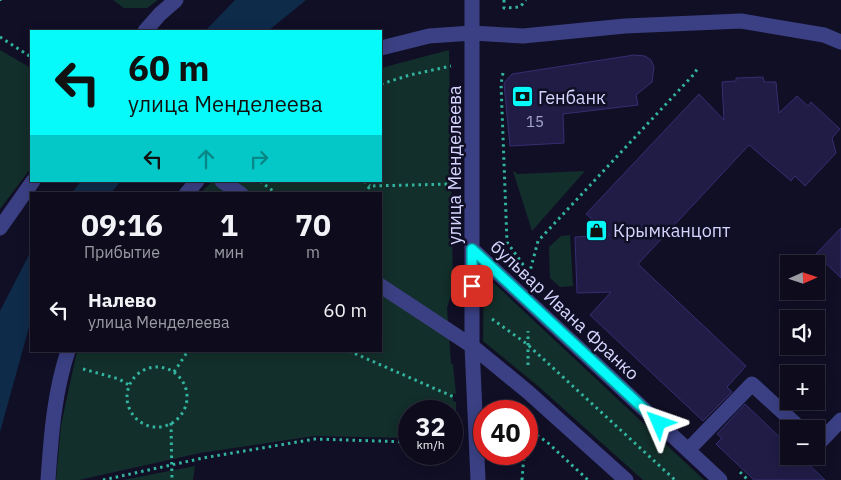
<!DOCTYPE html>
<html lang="ru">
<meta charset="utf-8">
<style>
:root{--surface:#0d0b1c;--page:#161425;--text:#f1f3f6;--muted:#9a9ba3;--line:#2d2b3b}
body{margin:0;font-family:"IBM Plex Sans",sans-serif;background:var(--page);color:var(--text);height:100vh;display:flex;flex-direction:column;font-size:19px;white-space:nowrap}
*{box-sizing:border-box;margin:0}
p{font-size:16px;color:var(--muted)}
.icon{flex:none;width:28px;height:28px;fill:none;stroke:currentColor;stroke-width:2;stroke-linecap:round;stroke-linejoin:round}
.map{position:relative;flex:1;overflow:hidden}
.details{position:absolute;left:30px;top:192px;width:352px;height:160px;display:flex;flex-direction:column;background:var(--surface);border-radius:0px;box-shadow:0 2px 12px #0003,0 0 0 1px var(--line)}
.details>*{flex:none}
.guide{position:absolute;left:30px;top:30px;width:352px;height:152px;border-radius:0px;box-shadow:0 2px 12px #0003,0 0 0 1px var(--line);background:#05faf9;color:#111;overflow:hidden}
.needle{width:32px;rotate:87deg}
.controls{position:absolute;left:780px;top:255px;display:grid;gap:10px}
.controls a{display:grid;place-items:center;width:45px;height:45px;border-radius:0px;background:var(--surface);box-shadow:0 2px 12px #0003,0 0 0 1px var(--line);font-size:25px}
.speed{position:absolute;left:398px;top:400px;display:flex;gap:10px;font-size:25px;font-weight:700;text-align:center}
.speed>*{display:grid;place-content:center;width:65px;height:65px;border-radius:50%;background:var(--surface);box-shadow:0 2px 12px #0003,0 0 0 1px var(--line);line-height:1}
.speed small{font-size:12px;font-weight:400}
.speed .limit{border:8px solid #d22;background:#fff;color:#111}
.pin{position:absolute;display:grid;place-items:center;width:42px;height:42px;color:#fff;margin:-21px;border-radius:10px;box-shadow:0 2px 8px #0006}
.me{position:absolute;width:55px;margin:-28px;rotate:313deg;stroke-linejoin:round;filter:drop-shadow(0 0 4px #0008)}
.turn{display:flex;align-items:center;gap:18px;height:105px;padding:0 15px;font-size:22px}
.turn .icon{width:65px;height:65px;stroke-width:2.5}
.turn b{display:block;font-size:35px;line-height:42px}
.lanes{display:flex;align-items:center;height:48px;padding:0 15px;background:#0003;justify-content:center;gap:25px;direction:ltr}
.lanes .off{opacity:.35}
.eta{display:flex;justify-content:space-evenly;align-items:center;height:85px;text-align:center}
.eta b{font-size:30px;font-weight:800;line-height:35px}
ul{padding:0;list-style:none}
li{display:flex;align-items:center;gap:15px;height:65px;padding:0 15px}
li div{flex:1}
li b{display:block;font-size:19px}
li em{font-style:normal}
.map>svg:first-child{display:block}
.green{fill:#132f2b}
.water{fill:#0f2b4a}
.building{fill:#201c46;stroke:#352e72}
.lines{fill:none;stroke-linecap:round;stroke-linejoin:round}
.path{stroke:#32b5a0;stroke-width:3;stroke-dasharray:2.5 4;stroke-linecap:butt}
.minor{stroke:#3b4084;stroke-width:15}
.route-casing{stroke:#03a2a2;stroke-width:12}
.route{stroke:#05faf9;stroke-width:9}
.labels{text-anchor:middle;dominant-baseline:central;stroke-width:5;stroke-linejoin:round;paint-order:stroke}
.number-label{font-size:15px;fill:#a8a7d0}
.poi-label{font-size:18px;fill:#d5d5fe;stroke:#110f26;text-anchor:start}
.street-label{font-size:18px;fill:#d5d5fe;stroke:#110f26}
</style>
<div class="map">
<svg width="841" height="480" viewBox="0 0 841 480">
<rect width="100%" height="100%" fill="#110f26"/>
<!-- green -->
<path class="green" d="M113,0h45l-11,8h-23z
M0,50l31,18v100l-31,41z
M449,50l4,238 -6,20 4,55 2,2 3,29 -3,-1v8l3,1v36h-5v-27h-42v27l-95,-2 -114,17 -121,27h-23l5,-55 16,-74h304v-157h-182l14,-13h168v-113z
M513,171l5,3 67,-3 -53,60z
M570,235l3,51 -13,1 -10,-9 -1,-31 12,-11z
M484,274l220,206h-61l-105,-94 -55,-45z
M195,466l-2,14h-70z"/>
<!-- water -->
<path class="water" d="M235,0h71l-38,31h-63z
M81,181h40l-11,13h-39z
M31,251v69l-31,112v-121z"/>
<!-- building -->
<path class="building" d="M634,55l11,1 6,4 3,7 -2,15 -16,13 2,10 -75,9 1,29 -54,3 -6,-63 8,-9z
M763,77l1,5h12l3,31 18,-17 11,10 3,-4 29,27 -8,9 4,15 -31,33 -10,-10 -4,5 -42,-36 -111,119 108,102 -19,21 5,5 -29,29 -113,-106 21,-23 -34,1 -2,-56 35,-2 -24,-21 113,-120 25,26 -2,-38 14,-1v-3z
M841,228v50l-25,-24z
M745,404l44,42v10h11l25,24h-71l-38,-36 6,-6 -5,-4z"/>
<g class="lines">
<!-- path -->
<path class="path" d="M504,0v8l16,-1 6,-7
M0,1v-1
M0,37l31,20
M503,73l-2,11 6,158 17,24
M381,84l29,-9 41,-9
M260,181l17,13
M364,181l6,5
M364,194l6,-8 82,-2
M529,275l9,-34 157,-168 3,-6
M492,319l35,25 148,136
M349,351l105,46
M528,365v-34
M127 397a30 30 0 1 1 60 0a30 30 0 1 1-60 0Z
M83,369l36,10 10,6
M174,372l14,-21
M171,423l1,57
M526,426l1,-8
M526,428l21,14 41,38
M740,472l8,8
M103,480l100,-22 112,-19 94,3
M522,480l2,-26"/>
<!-- minor -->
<path class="minor" d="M472,0v346l6,134
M145,31l15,-17 16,-14
M381,48l48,-12 43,-3 51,3 102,-10 116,-5 83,14 17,7
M222,181l19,13
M186,194l11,-13
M0,228l33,-47
M472,249l248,231
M381,286l91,60 56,46 98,88
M816,442l2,2 23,-24
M688,450l64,-66 49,45
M48,480c3,-43 6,-87 20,-129"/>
</g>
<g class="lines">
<defs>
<path id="route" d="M472,286v-37l187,174"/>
</defs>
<!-- route casing -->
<use href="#route" class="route-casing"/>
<!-- route -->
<use href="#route" class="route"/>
</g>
<!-- icons -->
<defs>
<symbol id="bank-square" viewBox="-11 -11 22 22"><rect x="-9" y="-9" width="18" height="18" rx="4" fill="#05faf9" stroke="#110f26"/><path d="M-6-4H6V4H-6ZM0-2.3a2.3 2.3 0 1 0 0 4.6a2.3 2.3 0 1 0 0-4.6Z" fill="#111"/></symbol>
<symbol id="shop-square" viewBox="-11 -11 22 22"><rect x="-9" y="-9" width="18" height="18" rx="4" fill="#05faf9" stroke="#110f26"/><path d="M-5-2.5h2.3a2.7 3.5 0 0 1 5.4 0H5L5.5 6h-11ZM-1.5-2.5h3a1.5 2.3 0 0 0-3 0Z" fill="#111"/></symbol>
</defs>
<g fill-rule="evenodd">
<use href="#bank-square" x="510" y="84" width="25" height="25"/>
<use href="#shop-square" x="584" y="218" width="25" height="25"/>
</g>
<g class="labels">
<!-- number labels -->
<g class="number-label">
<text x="535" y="121">15</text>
</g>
<!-- poi labels -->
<g class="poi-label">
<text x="538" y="97">Генбанк</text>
<text x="613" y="230">Крымканцопт</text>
</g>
<!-- street labels -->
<g class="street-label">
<text transform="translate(454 165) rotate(-90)">улица Менделеева</text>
<text transform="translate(565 310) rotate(43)">бульвар Ивана Франко</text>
</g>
</g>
</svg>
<div class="controls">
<a><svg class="needle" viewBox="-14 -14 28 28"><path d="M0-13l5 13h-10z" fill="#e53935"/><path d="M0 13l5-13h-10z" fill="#9a9ba3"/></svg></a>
<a><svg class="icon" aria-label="sound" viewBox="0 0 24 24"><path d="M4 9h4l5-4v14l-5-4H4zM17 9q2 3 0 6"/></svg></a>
<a>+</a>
<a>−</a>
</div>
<div class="speed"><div>32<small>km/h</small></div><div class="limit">40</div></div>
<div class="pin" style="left:472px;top:286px;background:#d93025"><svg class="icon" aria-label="arrive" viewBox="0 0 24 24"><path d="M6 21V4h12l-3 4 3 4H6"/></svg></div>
<svg class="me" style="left:659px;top:423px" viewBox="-20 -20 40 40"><path d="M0-17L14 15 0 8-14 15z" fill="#05faf9" stroke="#fff" stroke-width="4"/></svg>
<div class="guide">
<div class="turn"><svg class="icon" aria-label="left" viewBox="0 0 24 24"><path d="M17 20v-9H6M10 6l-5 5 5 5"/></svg><div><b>60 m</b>улица Менделеева</div></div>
<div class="lanes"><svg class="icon" aria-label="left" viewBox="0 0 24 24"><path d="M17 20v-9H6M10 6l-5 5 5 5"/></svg><svg class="icon off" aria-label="ahead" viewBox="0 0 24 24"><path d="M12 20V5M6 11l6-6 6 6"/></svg><svg class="icon off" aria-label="right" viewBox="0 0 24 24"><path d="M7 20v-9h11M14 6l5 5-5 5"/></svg></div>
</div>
<section class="details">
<div class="eta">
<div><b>09:16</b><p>Прибытие</p></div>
<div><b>1</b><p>мин</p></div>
<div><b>70</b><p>m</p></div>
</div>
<ul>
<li><svg class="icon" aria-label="left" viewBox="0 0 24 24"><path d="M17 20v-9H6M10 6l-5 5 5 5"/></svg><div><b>Налево</b><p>улица Менделеева</p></div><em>60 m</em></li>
</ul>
</section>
</div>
